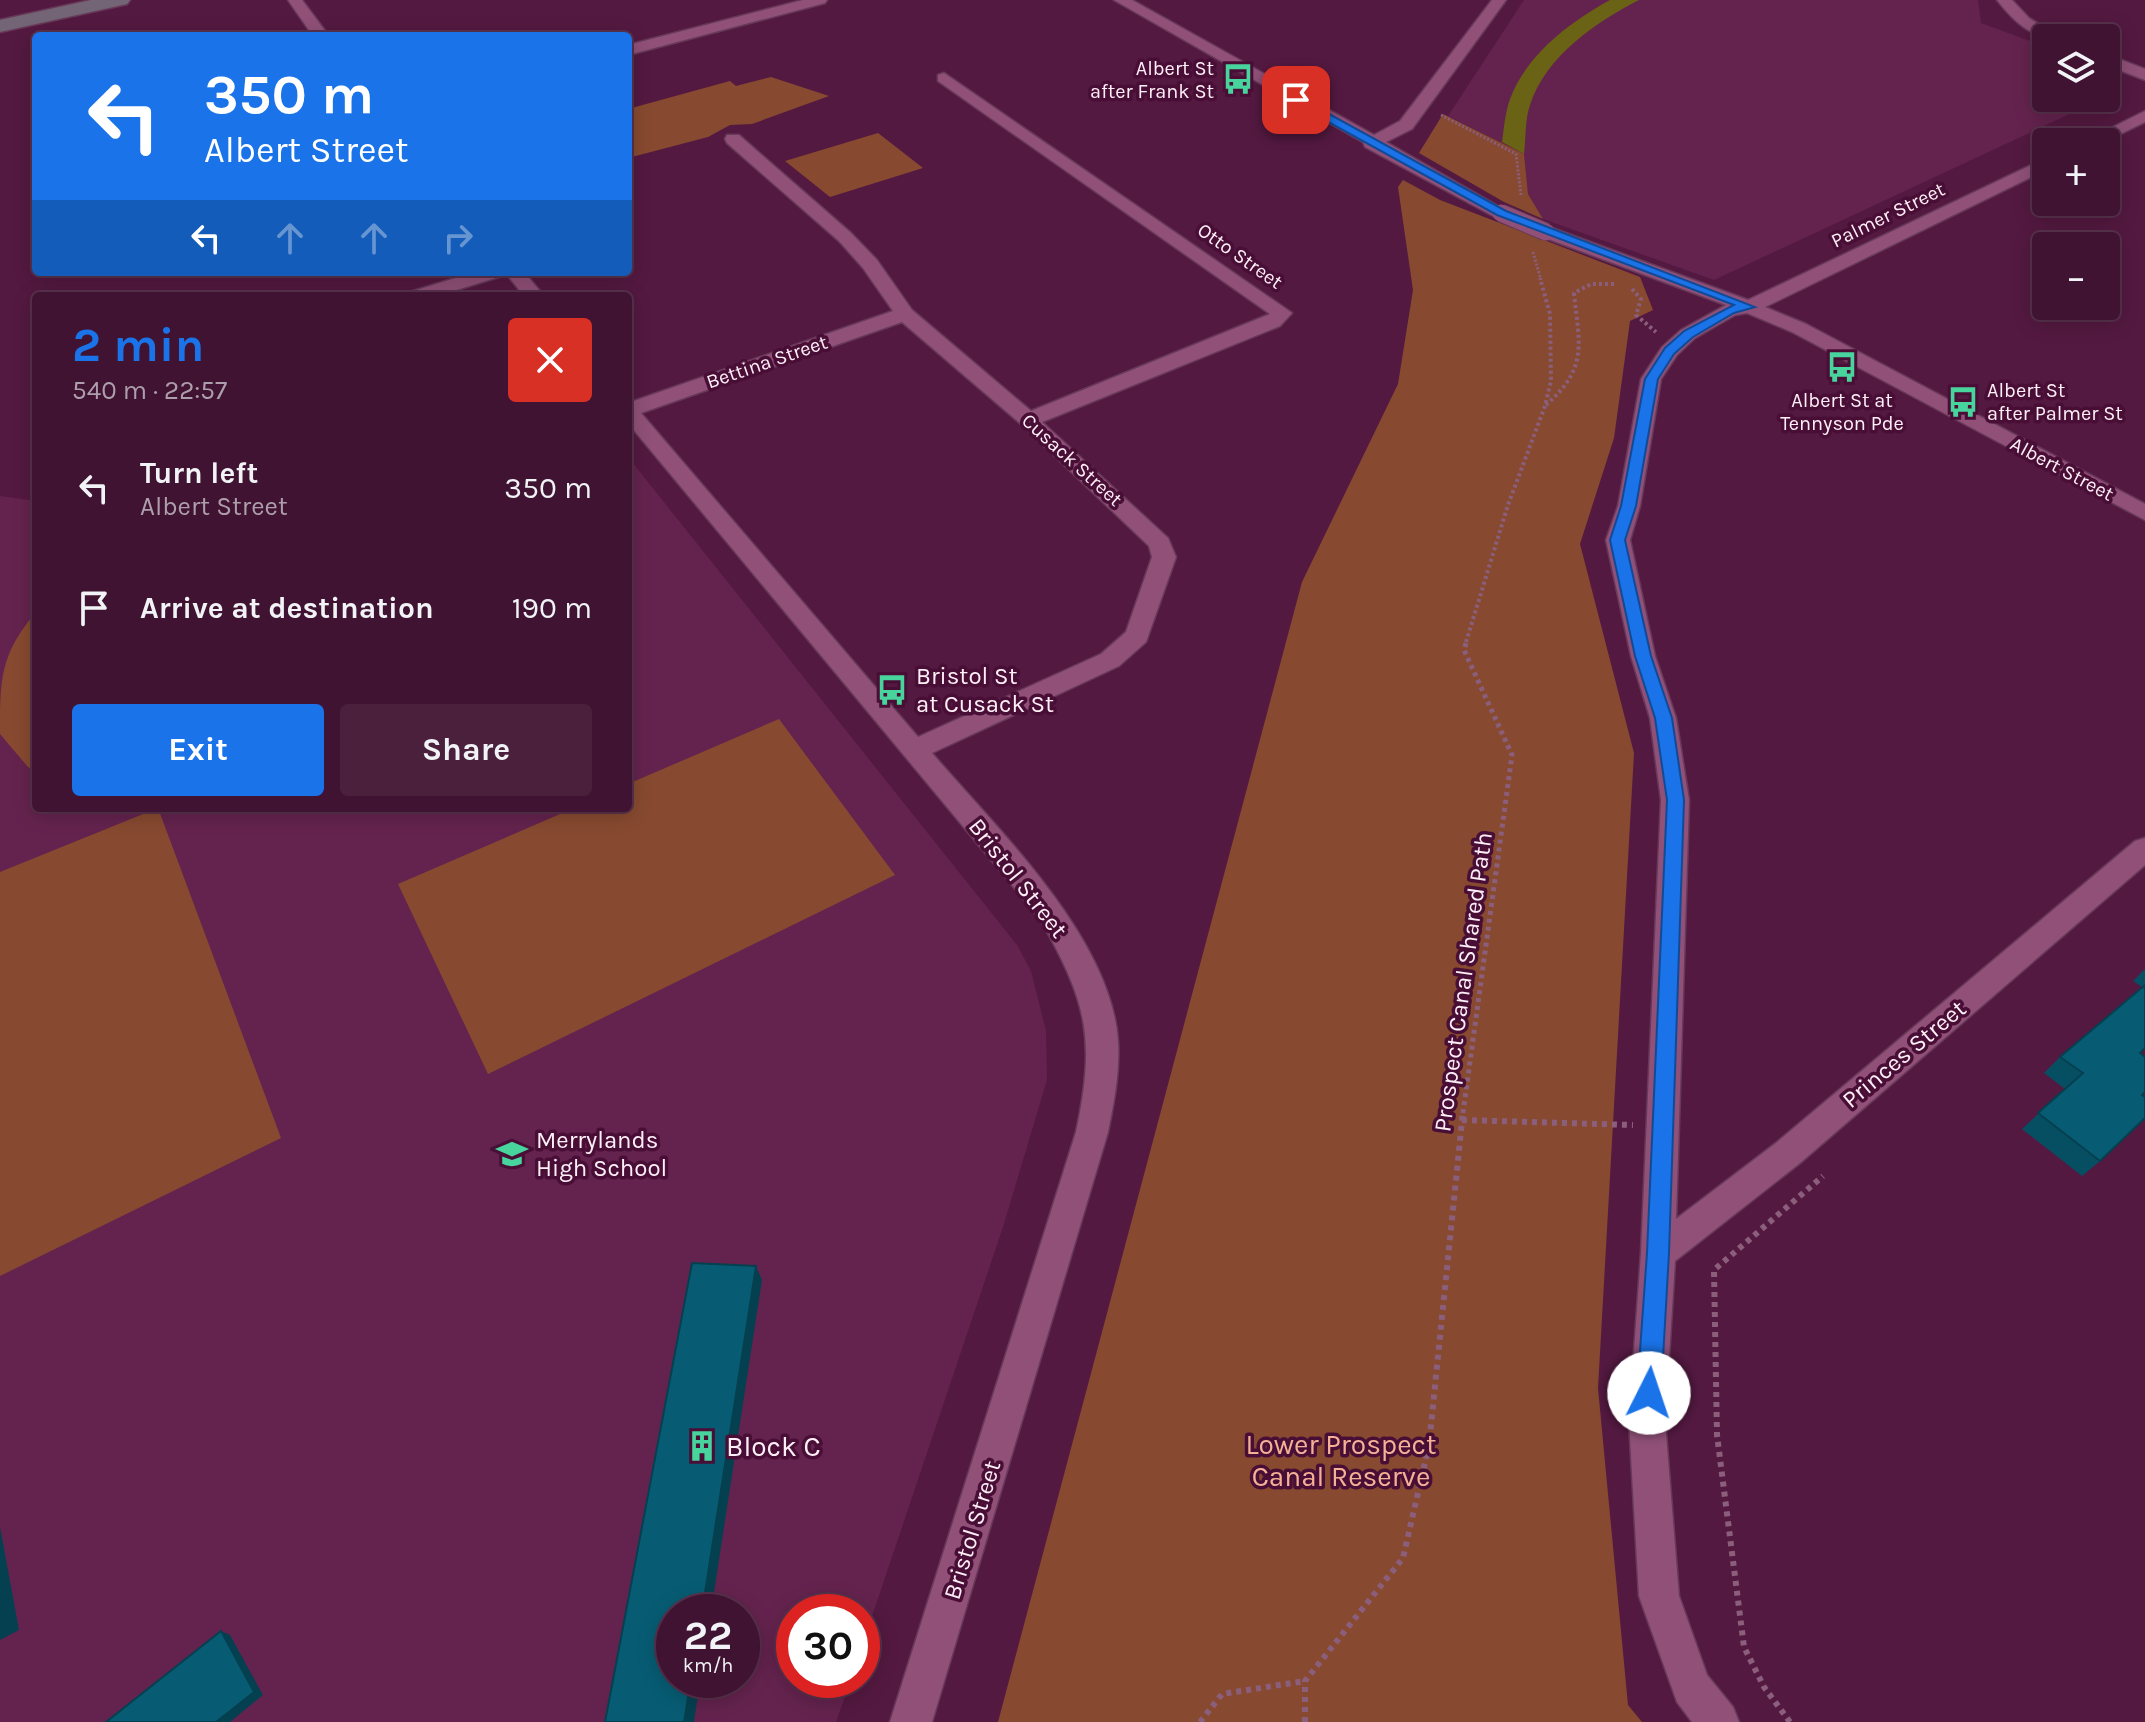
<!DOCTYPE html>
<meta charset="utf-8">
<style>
:root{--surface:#3f1331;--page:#4a203d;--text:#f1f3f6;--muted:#ad9eab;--line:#58324d;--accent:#1a73e8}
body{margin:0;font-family:Karla,sans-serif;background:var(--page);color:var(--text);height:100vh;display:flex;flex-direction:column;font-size:30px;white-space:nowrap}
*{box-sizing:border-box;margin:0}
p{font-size:26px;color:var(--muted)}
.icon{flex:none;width:44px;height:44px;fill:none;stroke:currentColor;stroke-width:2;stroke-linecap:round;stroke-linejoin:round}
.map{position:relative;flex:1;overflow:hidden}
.drawer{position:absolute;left:32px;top:292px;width:600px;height:520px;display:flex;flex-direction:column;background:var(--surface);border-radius:8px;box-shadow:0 4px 20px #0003,0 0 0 2px var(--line)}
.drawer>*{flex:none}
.banner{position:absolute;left:32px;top:32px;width:600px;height:244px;border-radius:8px;box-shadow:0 4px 20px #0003,0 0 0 2px var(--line);background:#1a73e8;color:#fff;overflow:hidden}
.controls{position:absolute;left:2032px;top:24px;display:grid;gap:16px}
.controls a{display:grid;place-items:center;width:88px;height:88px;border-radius:8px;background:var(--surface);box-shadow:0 4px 20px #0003,0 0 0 2px var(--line);font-size:40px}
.speed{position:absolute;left:656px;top:1594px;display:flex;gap:16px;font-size:40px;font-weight:700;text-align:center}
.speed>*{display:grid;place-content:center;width:104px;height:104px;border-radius:50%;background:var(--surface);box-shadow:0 4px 20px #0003,0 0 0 2px var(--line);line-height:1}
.speed small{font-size:20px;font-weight:400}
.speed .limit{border:12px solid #d22;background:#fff;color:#111}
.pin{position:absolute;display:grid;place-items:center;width:68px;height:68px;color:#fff;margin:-34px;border-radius:16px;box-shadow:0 4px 12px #0006}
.me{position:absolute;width:88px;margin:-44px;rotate:4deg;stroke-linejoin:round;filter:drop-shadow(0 0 6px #0008)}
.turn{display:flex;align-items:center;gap:28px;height:168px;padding:0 40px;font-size:36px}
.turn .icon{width:104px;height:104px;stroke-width:2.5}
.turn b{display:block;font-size:56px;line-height:68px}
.lanes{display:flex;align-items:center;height:76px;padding:0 40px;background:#0003;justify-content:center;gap:40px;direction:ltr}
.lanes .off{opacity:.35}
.round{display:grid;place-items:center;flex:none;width:84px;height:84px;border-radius:8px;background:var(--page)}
.head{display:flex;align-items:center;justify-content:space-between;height:136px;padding:0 40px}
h1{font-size:48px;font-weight:700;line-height:60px;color:var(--accent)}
.action{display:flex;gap:16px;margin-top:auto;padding:16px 40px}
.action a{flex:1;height:92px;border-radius:8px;background:var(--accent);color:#fff;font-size:32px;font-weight:700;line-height:92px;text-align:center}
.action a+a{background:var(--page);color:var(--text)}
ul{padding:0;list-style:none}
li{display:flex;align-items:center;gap:24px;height:120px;padding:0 40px}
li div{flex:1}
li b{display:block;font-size:30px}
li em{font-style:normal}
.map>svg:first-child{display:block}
.built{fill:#64234e;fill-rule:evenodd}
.green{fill:#874a30}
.water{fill:#6a6215}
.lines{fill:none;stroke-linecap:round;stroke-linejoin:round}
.minor-casing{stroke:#673959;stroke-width:3}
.secondary-casing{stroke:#673959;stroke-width:3}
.path-far3{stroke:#8b5e7c;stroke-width:3;stroke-dasharray:2 2;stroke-linecap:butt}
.path-far2{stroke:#8b5e7c;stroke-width:4;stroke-dasharray:3 3;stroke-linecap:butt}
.path-far1{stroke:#8b5e7c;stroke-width:5;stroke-dasharray:4 4;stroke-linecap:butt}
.path{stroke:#8b5e7c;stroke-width:6;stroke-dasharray:5 5;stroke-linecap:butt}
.minor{fill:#905078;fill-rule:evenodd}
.secondary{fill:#736575;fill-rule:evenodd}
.minor-bridge-casing{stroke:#673959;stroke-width:19;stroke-linecap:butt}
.minor-bridge{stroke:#905078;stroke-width:17}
.wall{fill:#064f63}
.shaded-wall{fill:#054050}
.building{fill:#075c73;stroke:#054050;stroke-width:2}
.route{fill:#1a73e8;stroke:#114b97;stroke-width:2}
.labels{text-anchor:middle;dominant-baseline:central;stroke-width:7;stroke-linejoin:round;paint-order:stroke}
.far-poi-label{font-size:20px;fill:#feeff7;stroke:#490e36;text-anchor:end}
.far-street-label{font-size:20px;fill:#feeff7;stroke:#490e36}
.poi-label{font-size:24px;fill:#feeff7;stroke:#490e36;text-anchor:start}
.street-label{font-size:24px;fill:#feeff7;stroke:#490e36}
.near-park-label{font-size:28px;fill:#f5b195;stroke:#490e36}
.near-poi-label{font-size:28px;fill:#feeff7;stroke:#490e36;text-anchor:start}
</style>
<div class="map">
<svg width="2145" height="1722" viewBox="0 0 2145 1722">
<rect width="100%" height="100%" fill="#541941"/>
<!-- built -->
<path class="built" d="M1524,0h454l3,23 65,24v51h58l-390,182 -171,-61 -15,-25 -4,-40 -76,-38z
M628,457l389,488 14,26 15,60 1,49 -44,147 -141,419v-34h-68v68h57l-15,42h-836v-1226l36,5v307h592zM674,1612h68v68h-68z"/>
<!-- green -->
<path class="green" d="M771,77l58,19 -77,28 -22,1 -22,12 -80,21v-49l102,-28 6,5z
M1443,114l81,40 4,40 15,25 -39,-17 -85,-49z
M878,133l45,35 -93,29 -45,-36z
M1403,180l37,20 200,77 13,33 -23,11 -16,117 -34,106 54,209 -36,635 30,317 14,17h-644l304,-1140 96,-198 15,-94 -15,-103z
M36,612v159l-8,-4 -28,-33c0,-56 0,-79 36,-122z
M779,719l116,156 -407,199 -90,-190 176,-76h54v-24z
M158,808l123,330 -281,138v-404z"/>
<!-- water -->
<path class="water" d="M1610,0h29c-43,22 -93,56 -109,105 -5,14 -4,33 -6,49l-22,-12c2,-14 3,-29 8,-43 17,-45 60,-77 100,-99z"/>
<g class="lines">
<defs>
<path id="minor" d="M288,0h14l27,36h-16z
M803,0h24l-2,3 -197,52v-10z
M1114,0h18l242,135 26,-14 92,-121h14l-94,129 -26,13 124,71 -9,5 -6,-1 -130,-70 -2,-5z
M1997,0h15l17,18 32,20c-29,0 -44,-13 -64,-38z
M2106,54l39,15v11l-39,-15z
M944,73l348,240 -12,13 -238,96 126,116 8,19 -30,85 -27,24 -187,87c65,76 179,184 186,288 2,31 -4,61 -10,91l-176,590h-42l186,-590c20,-94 11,-130 -36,-213l-412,-496v-20l265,-92 -30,-43 -24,-27 -112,-98 -2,-4 2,-4h12l112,98 26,27 35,50 119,101 239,-97 -332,-233v-6zM902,322l119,102 128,122 3,11 -26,75 -25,22 -183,83 -277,-324z
M2145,111v11l-41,20h-21z
M2046,158v12l-281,137 41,17 339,180v16l-353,-188 -45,-19 -12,2 -40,23 -18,17 -16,24 -21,127 -10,34 25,116 21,62 13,82 -13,419 100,-76 359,-302 10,-3v27l-345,298 -125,98 -10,160 14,175 28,79 26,32 6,15h-47l-15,-20 -38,-106 -10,-175 12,-168 20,-453 -11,-82 -19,-62 -25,-116 12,-34 23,-127 21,-32 19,-17 45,-25 -186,-69 -3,-4 3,-4h12l196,72z
M475,272h29l-2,4 -65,20h-30l3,-4z
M505,272h19l20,24h-20z"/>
<path id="secondary" d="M91,0h39l-3,4 -127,28v-12z"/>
</defs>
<!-- minor casing -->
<use href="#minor" class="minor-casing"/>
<!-- secondary casing -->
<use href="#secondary" class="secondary-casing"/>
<!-- path-far3 -->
<path class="path-far3" d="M1441,115l75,39 5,41
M1533,252l8,28"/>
<!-- path-far2 -->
<path class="path-far2" d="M1632,289l9,10 -5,16 20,17
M1546,405c43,-38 33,-61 28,-112l17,-9h24
M1466,642l42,-137 37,-99 6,-25 -1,-67 -10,-36"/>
<!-- path-far1 -->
<path class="path-far1" d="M1463,1113l49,-358 -48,-105 3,-10"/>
<!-- path -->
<path class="path" d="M1462,1120l171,5
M1200,1722l22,-28 83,-13
M1305,1722v-41l98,-123 26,-113 34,-334
M1790,1722l-26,-35 -20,-40 -27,-212 -3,-165 109,-94"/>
<!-- minor -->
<use href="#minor" class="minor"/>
<!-- secondary -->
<use href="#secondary" class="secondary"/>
<defs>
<path id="minor-bridge" d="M1501,213l45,19"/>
</defs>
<!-- minor-bridge casing -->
<use href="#minor-bridge" class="minor-bridge-casing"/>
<!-- minor-bridge -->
<use href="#minor-bridge" class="minor-bridge"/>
</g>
<!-- wall -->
<path class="wall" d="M2145,969v80l-5,4 2,42 -42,66 -18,15 -60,-47 43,-40 -21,-16 16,-16 82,-70 -9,-6z"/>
<!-- shaded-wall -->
<path class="shaded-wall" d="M756,1266l6,14 -51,332h-9z
M0,1527l19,103 -19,10z
M221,1631l9,4 33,60 -33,27h-14z
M691,1680h9l-6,42h-10z"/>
<!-- building -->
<path class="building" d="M2145,985v63l-5,5 5,4v35l-3,3 3,2v21l-45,43 -62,-48 45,-40 -23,-16z
M692,1263l64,3 -54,346h-28v68h17l-7,42h-79z
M221,1631l33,61 -38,30h-110z"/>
<!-- route -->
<path class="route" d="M1292,98h8l206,113 249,96 -21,6 -41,24 -19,17 -16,25 -22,127 -11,34 26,116 21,62 12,82 -15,453 -8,140 -4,9 -8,3 -9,-3 -3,-9 10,-140 20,-453 -12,-82 -20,-62 -25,-116 11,-34 24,-127 20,-31 19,-17 50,-26 -237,-90 -205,-113z"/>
<!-- icons -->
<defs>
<symbol id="bus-bare" viewBox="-9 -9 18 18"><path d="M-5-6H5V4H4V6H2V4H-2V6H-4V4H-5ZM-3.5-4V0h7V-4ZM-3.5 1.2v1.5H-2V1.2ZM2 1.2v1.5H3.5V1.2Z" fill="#48d49d" stroke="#490e36" stroke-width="2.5" paint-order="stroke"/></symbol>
<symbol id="school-bare" viewBox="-9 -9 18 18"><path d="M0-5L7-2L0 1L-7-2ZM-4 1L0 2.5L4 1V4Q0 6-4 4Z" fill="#48d49d" stroke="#490e36" stroke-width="2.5" paint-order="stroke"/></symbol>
<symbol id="building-bare" viewBox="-9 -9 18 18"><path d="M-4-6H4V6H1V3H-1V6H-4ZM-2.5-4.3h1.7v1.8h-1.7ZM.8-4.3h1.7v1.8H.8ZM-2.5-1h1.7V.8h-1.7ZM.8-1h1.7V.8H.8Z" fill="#48d49d" stroke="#490e36" stroke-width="2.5" paint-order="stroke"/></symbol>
</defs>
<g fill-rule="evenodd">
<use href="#bus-bare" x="1216" y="57" width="44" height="44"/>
<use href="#bus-bare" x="1820" y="345" width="44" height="44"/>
<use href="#bus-bare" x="1941" y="380" width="44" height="44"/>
<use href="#bus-bare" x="870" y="668" width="44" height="44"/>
<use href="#school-bare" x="490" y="1132" width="44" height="44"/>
<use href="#building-bare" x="680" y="1424" width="44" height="44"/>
</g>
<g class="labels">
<!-- far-poi labels -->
<g class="far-poi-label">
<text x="1214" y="68">Albert St<tspan x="1214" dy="23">after Frank St</tspan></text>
<text x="1987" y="390" text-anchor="start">Albert St<tspan x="1987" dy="23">after Palmer St</tspan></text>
<text x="1842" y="400" text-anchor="middle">Albert St at<tspan x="1842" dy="23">Tennyson Pde</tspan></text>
</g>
<!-- far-street labels -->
<g class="far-street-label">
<text transform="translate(1888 215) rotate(-26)">Palmer Street</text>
<text transform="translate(1240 256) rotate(35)">Otto Street</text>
<text transform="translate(767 362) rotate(-19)">Bettina Street</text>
<text transform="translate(1072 460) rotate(42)">Cusack Street</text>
<text transform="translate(2062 469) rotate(28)">Albert Street</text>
</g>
<!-- poi labels -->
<g class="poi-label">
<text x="916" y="676">Bristol St<tspan x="916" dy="28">at Cusack St</tspan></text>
<text x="536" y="1140">Merrylands<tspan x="536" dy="28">High School</tspan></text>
</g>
<!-- street labels -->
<g class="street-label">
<text transform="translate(1018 878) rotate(52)">Bristol Street</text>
<text transform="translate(1463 982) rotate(-82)">Prospect Canal Shared Path</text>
<text transform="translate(1904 1054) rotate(-40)">Princes Street</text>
<text transform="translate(972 1530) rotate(-73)">Bristol Street</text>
</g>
<!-- near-park labels -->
<g class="near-park-label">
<text x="1341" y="1444">Lower Prospect<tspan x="1341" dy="32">Canal Reserve</tspan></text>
</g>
<!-- near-poi labels -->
<g class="near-poi-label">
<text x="726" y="1446">Block C</text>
</g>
</g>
</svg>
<div class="controls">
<a><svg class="icon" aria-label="layers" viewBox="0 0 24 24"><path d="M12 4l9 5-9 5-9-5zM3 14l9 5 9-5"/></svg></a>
<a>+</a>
<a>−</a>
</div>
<div class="speed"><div>22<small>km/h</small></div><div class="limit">30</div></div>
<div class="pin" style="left:1296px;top:100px;background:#d93025"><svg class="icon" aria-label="arrive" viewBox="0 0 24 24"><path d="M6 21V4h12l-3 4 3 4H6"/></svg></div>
<svg class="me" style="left:1649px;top:1393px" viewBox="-20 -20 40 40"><circle r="19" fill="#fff"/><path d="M0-13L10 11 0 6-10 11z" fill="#1a73e8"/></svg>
<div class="banner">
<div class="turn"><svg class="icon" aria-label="left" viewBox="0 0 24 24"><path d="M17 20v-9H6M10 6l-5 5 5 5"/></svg><div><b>350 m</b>Albert Street</div></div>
<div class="lanes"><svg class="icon" aria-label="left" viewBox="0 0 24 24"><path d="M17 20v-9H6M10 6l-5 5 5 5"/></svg><svg class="icon off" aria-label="ahead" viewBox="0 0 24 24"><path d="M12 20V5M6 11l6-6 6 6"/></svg><svg class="icon off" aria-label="ahead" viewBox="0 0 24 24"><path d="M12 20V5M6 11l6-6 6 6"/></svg><svg class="icon off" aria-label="right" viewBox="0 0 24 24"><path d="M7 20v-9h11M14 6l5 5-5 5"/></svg></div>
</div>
<section class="drawer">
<div class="head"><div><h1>2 min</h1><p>540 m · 22:57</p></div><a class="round" style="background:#d93025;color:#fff"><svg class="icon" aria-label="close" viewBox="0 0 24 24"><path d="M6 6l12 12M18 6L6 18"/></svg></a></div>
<ul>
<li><svg class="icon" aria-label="left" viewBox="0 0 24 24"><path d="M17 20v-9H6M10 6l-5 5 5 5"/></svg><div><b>Turn left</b><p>Albert Street</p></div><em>350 m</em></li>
<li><svg class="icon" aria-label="arrive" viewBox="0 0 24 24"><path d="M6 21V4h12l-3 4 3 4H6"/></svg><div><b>Arrive at destination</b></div><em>190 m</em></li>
</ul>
<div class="action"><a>Exit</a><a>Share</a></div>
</section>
</div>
